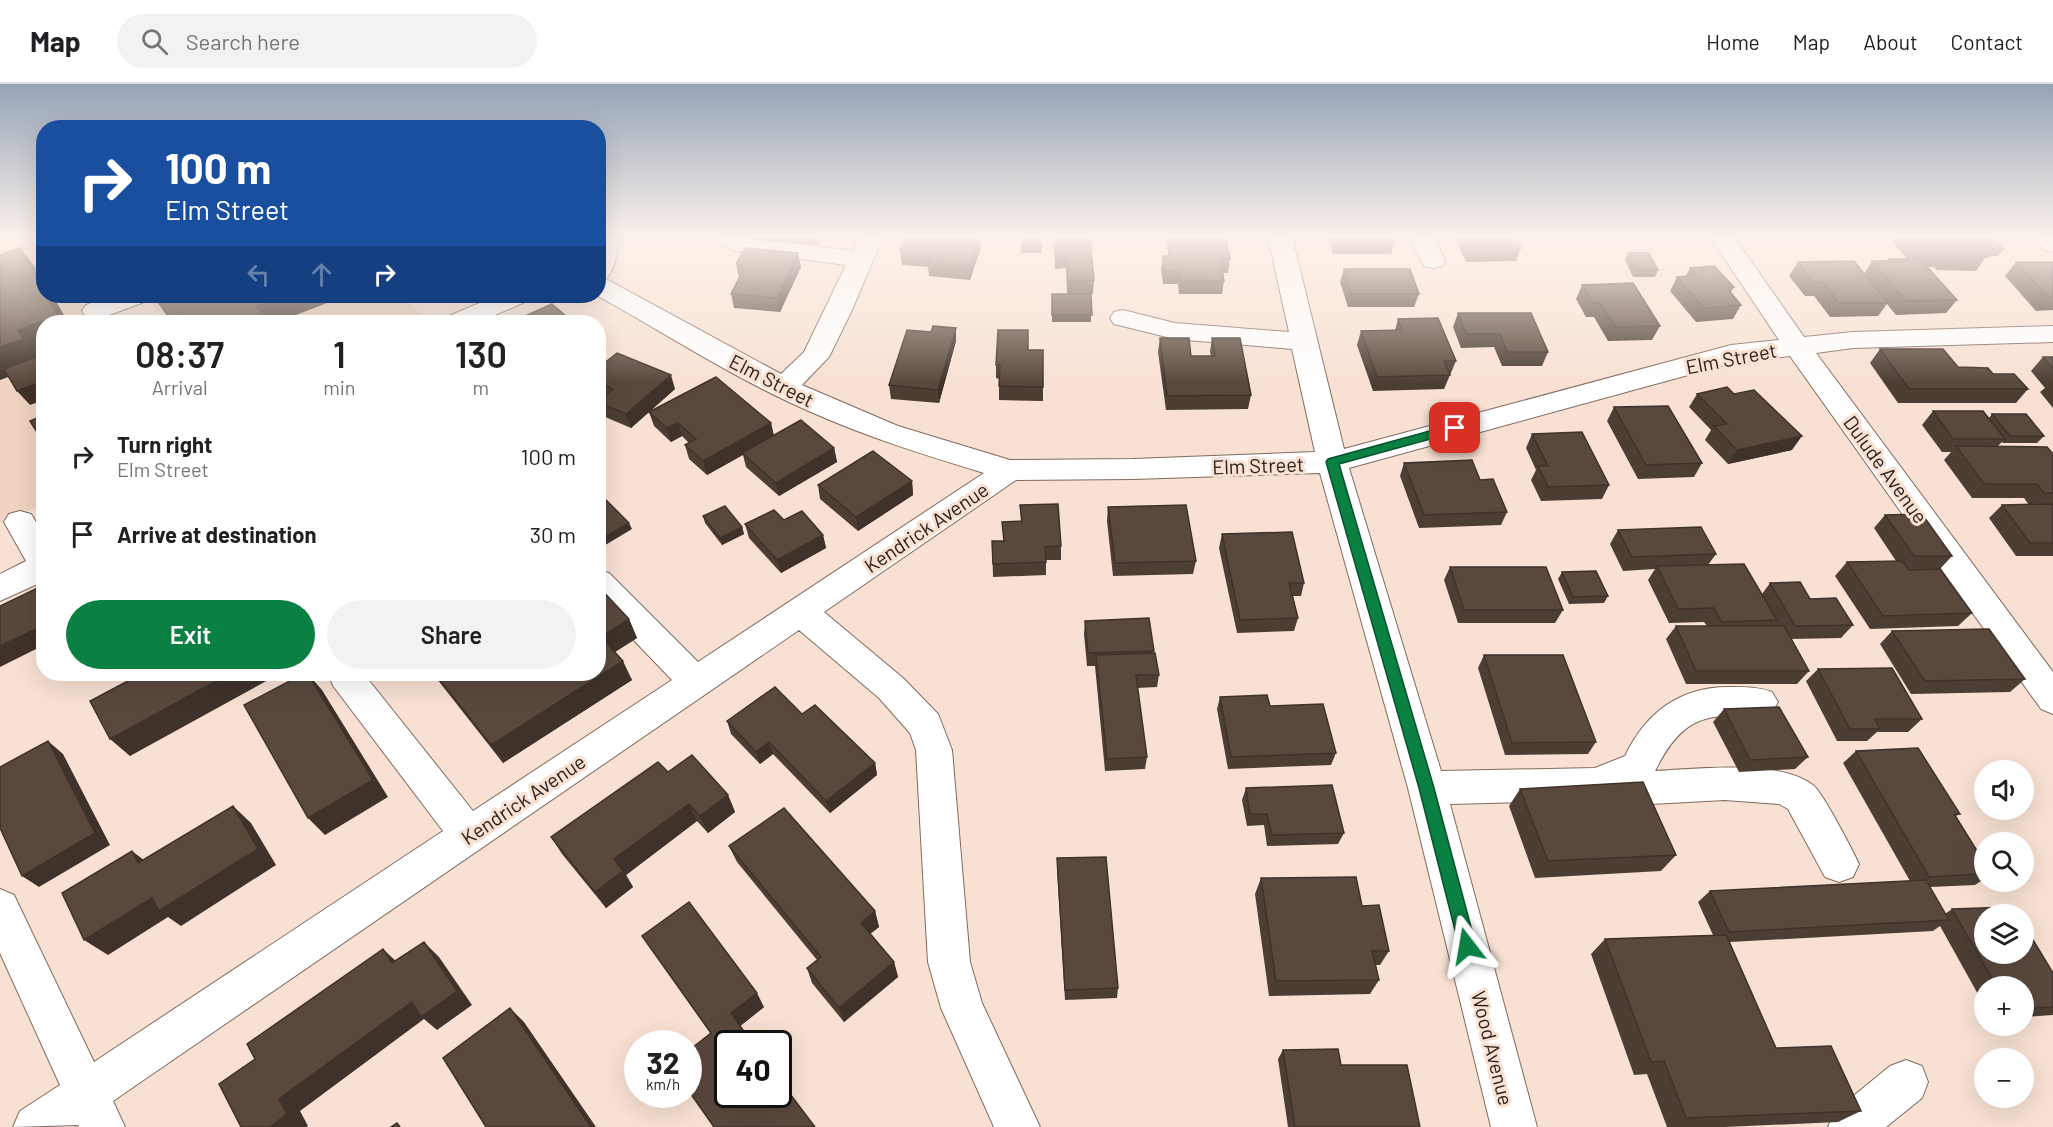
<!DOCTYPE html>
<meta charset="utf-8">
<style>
:root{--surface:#fff;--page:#f2f2f2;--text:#202124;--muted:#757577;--line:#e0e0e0;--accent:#0b8043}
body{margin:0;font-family:Barlow,sans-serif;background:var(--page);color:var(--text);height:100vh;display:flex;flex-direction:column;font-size:22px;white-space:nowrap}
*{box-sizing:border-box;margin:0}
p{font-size:20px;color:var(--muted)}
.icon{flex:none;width:33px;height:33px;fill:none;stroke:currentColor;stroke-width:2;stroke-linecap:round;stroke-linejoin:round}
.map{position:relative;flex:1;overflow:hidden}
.details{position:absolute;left:36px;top:231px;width:570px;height:366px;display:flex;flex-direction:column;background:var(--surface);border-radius:24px;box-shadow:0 6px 24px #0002}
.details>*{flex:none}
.guide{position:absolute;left:36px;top:36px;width:570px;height:183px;border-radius:24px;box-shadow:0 6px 24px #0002;background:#1a4fa0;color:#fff;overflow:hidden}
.fabs{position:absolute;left:1974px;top:676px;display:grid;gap:12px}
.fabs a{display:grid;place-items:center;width:60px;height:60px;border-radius:50%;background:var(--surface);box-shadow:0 6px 24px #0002;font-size:30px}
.speed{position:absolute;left:624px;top:946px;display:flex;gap:12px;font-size:30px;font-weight:700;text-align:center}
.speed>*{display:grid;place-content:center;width:78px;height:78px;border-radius:50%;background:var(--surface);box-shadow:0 6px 24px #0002;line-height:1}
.speed small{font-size:15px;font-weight:400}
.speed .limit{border:3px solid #111;border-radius:9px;background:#fff;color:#111}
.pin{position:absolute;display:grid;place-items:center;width:51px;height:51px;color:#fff;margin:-26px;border-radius:12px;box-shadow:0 3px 9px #0006}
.me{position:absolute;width:66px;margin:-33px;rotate:346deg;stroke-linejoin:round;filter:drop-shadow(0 0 4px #0008)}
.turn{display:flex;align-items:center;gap:21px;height:126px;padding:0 30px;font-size:27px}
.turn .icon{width:78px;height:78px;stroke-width:2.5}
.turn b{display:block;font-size:42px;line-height:51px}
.lanes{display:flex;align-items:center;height:57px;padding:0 30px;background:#0003;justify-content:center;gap:30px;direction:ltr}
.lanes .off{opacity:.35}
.eta{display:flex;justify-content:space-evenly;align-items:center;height:102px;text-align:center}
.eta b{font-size:36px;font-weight:600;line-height:42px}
.cta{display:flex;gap:12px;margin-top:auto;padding:12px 30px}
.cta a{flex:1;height:69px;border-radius:36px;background:var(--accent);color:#fff;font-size:24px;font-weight:600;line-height:69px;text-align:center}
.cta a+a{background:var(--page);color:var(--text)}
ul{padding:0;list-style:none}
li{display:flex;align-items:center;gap:18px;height:78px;padding:0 30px}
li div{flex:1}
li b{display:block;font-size:22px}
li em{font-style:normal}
header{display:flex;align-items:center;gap:36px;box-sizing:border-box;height:84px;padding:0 30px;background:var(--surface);border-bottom:2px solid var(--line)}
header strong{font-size:28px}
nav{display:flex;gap:33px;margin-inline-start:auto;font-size:21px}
.search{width:420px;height:54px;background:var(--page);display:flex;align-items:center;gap:15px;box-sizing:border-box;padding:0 21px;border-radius:33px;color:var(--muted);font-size:22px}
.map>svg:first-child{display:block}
.built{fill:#f0d3c1}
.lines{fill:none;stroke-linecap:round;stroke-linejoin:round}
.minor-casing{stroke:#7f6b5f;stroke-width:2}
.minor{fill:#fff;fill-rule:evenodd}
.wall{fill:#4d3e34}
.shaded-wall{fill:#3f322b}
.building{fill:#5a483d;stroke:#3f322b;stroke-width:1.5}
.route{fill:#0b8043;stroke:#07532c;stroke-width:1.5}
.labels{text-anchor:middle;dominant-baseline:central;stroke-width:6;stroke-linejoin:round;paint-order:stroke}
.street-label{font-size:20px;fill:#29201b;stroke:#f8e1d3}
</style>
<header>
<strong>Map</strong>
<div class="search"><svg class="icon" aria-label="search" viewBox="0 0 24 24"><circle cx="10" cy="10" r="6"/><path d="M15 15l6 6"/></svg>Search here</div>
<nav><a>Home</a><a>Map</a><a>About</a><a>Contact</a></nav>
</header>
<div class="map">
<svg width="2053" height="1043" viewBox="0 0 2053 1043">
<rect width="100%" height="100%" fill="#f8e1d3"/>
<!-- built -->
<path class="built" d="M0,153h31l12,17 1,42h31l21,26h-52l-1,182 -43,19z
M145,212h257l21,19 -17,7h-239z"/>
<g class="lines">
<defs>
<path id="minor" d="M598,153h20c0,14 -3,32 -12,42l175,95 23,-22 42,-87 -108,-14 -9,-2 -13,-12h29l108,14 6,-14h24l-31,73 -23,47 -27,28 96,41 112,34 123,-1 182,-7 -23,-103 -117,-10 -61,-15 -4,-6 4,-6 9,-2 52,13 114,9 -21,-95h24l52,212 387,-104 48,-5 -69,-103h24l70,100 49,-5 200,-6v16l-200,6 -37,5 237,319v42l-12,-5 -251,-353 -58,7 -383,105 92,303 154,-3 30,-12c21,-44 56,-70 106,-69 15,0 28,0 41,5l6,10 -6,10c-14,5 -27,4 -42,4 -40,-1 -58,21 -75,55 41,-2 125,-12 158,14 9,6 40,66 46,79l-6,13 -14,5 -14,-5 -37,-68 -9,-5 -54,-4 -74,4 -54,-4 -147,4 87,323h-46l-83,-339 -88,-315 -187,6 -117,1 -192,132 79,66 35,36 14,36 18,212 12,41 58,124h-46l-53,-119 -13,-46 -12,-212 -6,-17 -31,-35 -80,-68 -686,471 12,26h-46l-1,-2 -65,2 7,-16 40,-26 -60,-132v-64l14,6 80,167 349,-231 -109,-144 -5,-10 1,-3h39l-2,4 106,133 199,-131 -74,-77v-33l11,3 89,89 286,-189c-59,-18 -117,-36 -173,-61 -74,-32 -143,-77 -213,-116z
M1409,153h24l12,24 -3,5 -9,2 -9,-2z
M2033,153h20v15l-9,-2z
M112,212h36l-4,6 -40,15 -9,2 -9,-2 -4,-6 4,-6z
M496,212h33l-4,6 -46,20h-34l4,-6z
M20,427l11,3 13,21v46l-44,20v-27l26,-13 -22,-39 5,-8z
M1906,976l16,6 6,16 -6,16 -36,29h-58l7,-16 55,-45z"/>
</defs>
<!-- minor casing -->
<use href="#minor" class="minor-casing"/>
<!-- minor -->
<use href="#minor" class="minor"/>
</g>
<!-- wall -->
<path class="wall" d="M752,153h70l-3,8 -67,-5z
M1021,153h21v16h-21z
M1054,153l40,43 -1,14h-2v28h-39v-28h15l-1,-26 -11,1z
M1168,153h29l1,1 32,21 -2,14h-5l1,8 -2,13h-43l-1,-10h-15l-2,-14 2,-14h5l-1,-11z
M1328,153h66l1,4 -4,13h-58z
M1454,153h62l5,11 -5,13 -50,1z
M1629,153h56l-1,2h-54z
M1895,153h97l12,12 -6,7 -12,1 -10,14 -39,-1 -3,-3h-7l30,33 -11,13 -50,2 -9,-11 -9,12 -48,1 -16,-21h-9l-16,-20 9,-14 66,12 8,-13h16l1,-2h18l-15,-18z
M981,163l-11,33 -41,-4 -1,-9 -26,-2 -2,-14z
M1628,169l30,17 -3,7h-22l-8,-17z
M2016,178h37v48l-17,1 -31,-35z
M736,180l65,3 -21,45 -46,-4 -3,-14 8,-16z
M1690,184l44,19 -3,5 10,13 -8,14 -37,3 -26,-31 7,-14 9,-1z
M1344,185l75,25 -5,13h-66l-8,-25z
M1582,201l78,41 -8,14 -44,1 -14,-24h-8l-10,-18z
M1458,229l90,39 -6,14h-40l-8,-19 -33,1 -8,-21z
M1398,235l58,42 -12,28 -71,2 -16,-46 4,-14 34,-1z
M931,248l25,9 -17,62 -48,-4 -2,-14z
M1160,254l31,18h20l-1,-4 2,-14 39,57 -3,14 -82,1 -8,-58z
M1880,265l78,18 70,22 -12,14h-118l-28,-40z
M1028,266h15v51l-44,-1v-21l-3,-1v-13z
M2043,273h10v51l-13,-16 5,-4 -14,-17z
M598,284l77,21 -44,39 -28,-12 -5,-12v-3l6,-4 -6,-2z
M1697,310l95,56 -64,14 -23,-24 6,-10 -22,-23z
M1614,323l88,56 -8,14 -56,2 -31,-58z
M1933,327l56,7 3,-4 52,22 -7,7h-34l-1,-1 -4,4 55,8v102h-37l-27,-38 13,-13h27l-5,-7h-52l-28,-38 7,-8h-9l-20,-27z
M649,328l122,11 3,13 60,12 3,14 -58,34 -33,-29 -3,-12 -36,20 -18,-16 -4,-14 4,-2 -7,-7 -11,6 -17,-16z
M1532,350l77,51 -7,14 -61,2 -10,-21 5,-10 -10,-22z
M1404,379l76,17 27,32 -6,13 -82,3 -19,-52z
M912,397l1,14 -55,36 -38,-32 -2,-14z
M1020,421l41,41v14h-15v15l-53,2 -1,-36h11l18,-19z
M1108,423l88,54 -3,13 -80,2 -6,-55z
M1885,431l67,41 -12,13 32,44 -14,13 -88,3 -35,-53 12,-14 49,-1 -22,-33z
M703,432l39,11 2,7 -22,11 -17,-22z
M745,440l78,11 3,13 -45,25 -32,-35z
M1618,446l98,24 -8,11 54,29 8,-11 40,16 43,26 -12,13 -50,1 18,32 -12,13h-111l-20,-45 10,-13h31l-3,-4 -35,1 -21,-43 7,-11 -32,2 -13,-27z
M1222,450l82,49 -3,13h-8l5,22 -4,13 -57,2 -18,-85z
M1450,483l113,43 -8,13h-97l-14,-43z
M1562,488l46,24 -4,7 -35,1 -11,-25z
M629,535l8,19 -22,14 17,28 -129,83 -70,-89h165z
M1085,537l69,30 -1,2 6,22 -2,12 -20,1 10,69 -2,12 -40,2 -10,-105h-8l-3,-32z
M1892,547l133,48 -15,13 -99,2 -31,-50z
M1484,571l112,87 -8,12 -83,1 -27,-87z
M1818,585l104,50 -14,13h-31l-10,9h-30l-31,-60z
M1220,613l116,56 -5,12 -103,4 -11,-60z
M1724,625l84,48 -13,12 -56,3 -26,-50z
M802,630l73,49 2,12 -47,38 -57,-59 -13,10 -29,-30 -4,-13z
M1856,667l104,63 -4,2 28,46v17l-9,6 -45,2 15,27 7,-5 101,64v42l-29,2v-30h-40v18l-44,-79 -7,5 -203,11 46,106 85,63 -23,11 -113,5h-58l-20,-53 -13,1 -43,-121 14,-15 108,-4 -15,-33 12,-11 200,-10 -67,-118z
M668,688l60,23 7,17 -27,21 -11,-12 -71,54 7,12 -27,21 -44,-54 -11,-17z
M1246,704l98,45 -6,11 -71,2 -3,-21 -17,1 -5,-26z
M1520,705l156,66 -15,16 -126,7 -26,-72z
M729,762l146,65 4,16 -9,7 24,28 4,15 -54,45 -32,-39 -5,-15 10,-8 -80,-98z
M1057,774l61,130 -1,10 -52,2 -8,-131z
M1261,794l101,28 27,45 -9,14h-4l3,15 -9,14 -101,2 -14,-102z
M642,852l122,71 -24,19 -29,8z
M1283,966l58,15 79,62h-132l-10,-68z"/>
<!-- shaded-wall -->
<path class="shaded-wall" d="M817,153h5l-3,8z
M979,153h2v10l-11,33 -1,-14z
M20,164l20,25 4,6v11z
M798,169l3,14 -21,45 -3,-14z
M47,212h6l15,26h-24v42l-44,16v-33l18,-17z
M284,212h61l-67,26h-12l-10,-16z
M182,231l4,7h-13l-2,-2z
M956,244v13l-17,62 -1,-13z
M671,291l4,14 -44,39 -5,-14z
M44,297v19l-14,5 -13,-14z
M678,339l4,13 -11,6 -4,-14z
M771,339l3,14 -67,38 -4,-14z
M1802,352l-10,14 -64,14 9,-14z
M834,364l3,14 -58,34 -3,-13z
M912,397l1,14 -55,36 -2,-14z
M629,439l3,6 -30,18 -3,-7z
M742,443l2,7 -22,11 -2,-7z
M823,451l3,13 -45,25 -4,-13z
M629,535l8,19 -27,17 -9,-18z
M44,541v20l-44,22v-21z
M623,577l9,19 -129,83 -12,-18z
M229,590h50l-149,82 -20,-17z
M308,590l14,16 66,107 -63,38 -17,-17z
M48,657l15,13 47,91 -71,42 -17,-11z
M769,658l4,12 -13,10 -4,-12z
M875,679l2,12 -47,38 -4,-12z
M728,711l7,17 -27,21 -8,-17z
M689,720l8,17 -71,54 7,12 -27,21 -11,-16 19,-33z
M233,722l18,17 25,42 -95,61 -13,-9 -60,38 -24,-15z
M132,767l21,16 -15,-4z
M875,827l4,16 -14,11 -4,-15z
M424,858l15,15 33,48 -35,25 -13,-11 -124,92 8,15 -2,1h-36l9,-28z
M383,865l16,15 -7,-1z
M894,878l4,15 -54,45 -5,-14z
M757,909l7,14 -25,20 -8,-14z
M510,924l14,14 72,105h-5z"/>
<!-- building -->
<path class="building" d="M906,153h73l-10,29 -41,-4 3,-8 -31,-3z
M1021,153h21v2h-21z
M1054,153h36l4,43 -26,1 -2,-26h-11z
M1169,153l57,1 4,21h-10l4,22 -43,-1 -1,-9h-16l-1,-15h8z
M1335,153h59l1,4h-59z
M1465,153h51l5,11 -50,1z
M1910,153h59l18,20h-41l-2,-4h-21z
M1969,153h23l12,12 -24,1z
M20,164l24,42v6h3l11,20 -40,14 5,9 -23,8v-92z
M745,164l53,5 -21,45 -46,-4 14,-28 -9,-2z
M1628,169h21l9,17h-21z
M1889,175h31l37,41 -51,1 -34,-40h19z
M1854,177l34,42h-49l-16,-21h-10l-15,-20z
M2016,178h37v35h-5z
M1714,182l20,21 -7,1 14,17 -37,3 -27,-31 19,-2 -6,-7z
M1344,185h66l9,25h-68z
M1633,199l27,43 -45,1 -15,-24h-7l-11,-18z
M1052,210h39l1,21h-40z
M176,212h108l-28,10 12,16h-82l-4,-7 -11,5 -12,-17z
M552,220l21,18h-61z
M1458,229h73l17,39h-41l-7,-18h-34z
M1438,234l18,43h-12l6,14 -73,2 -16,-46 41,-1 -4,-11z
M933,242l23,2 -18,62 -49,-5 18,-55 24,2z
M998,246h30v20h15v37l-44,-1 1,-21h-4z
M1160,254h29l2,18h24l-3,-18h28l11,57 -84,1z
M1880,265h63l15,18 30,1 5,6h21l14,15h-119z
M617,269l54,22 -45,39 -28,-12 15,-13 -15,-6v-15z
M44,270v27l-27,10 -13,-22z
M2043,273h10v12z
M716,293l55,46 -68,38 -18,-16 11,-6 -18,-16 -11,5 -18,-16z
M1727,303l7,7 20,-4 48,46 -65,14 -23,-24 13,-2 -30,-30z
M1668,322l34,57 -56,2 -32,-58z
M1933,327h50l22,28h-52z
M1992,330h34l18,22h-34z
M44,331v24l-2,1 -12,-19z
M801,336l33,28 -58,35 -34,-30z
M1582,348l27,53 -61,2 -10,-21h10l-16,-32z
M1956,362l91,1 6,7v39h-9l-7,-9h-53z
M873,367l39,30 -56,36 -38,-32z
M1472,376l8,20 13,-1 14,33 -83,3 -20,-52z
M603,413l26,26 -30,17 -1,-41z
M1058,420l3,42 -16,1 1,15 -53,2 -1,-23h12l-2,-19 20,-1 -2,-16z
M2053,420v39h-23l-28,-38z
M1186,421l10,56 -81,2 -7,-56z
M725,422l17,21 -22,11 -17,-22z
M774,426l10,10 18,-9 21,24 -46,25 -32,-36z
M1922,430l30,42h-38l-29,-41z
M1701,443l15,27 -84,3 -14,-27z
M1292,448l12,51h-15l9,35 -58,2 -18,-86z
M1902,477l7,9 31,-1 32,44 -89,3 -36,-54z
M1744,480l33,56 -55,2 -8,-14 -36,1 -21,-43z
M1450,483h96l17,43h-99z
M1596,487l12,25 -35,1 -11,-25z
M1800,498l10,17 26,-1 17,27 -58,1 -25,-43z
M44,501v40l-44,21v-40z
M598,502l31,33 -28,18 22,24 -132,84 -56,-71h163z
M1149,534l5,33 -66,2 -3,-32z
M1676,542h108l25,45h-113z
M1989,545l36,50 -100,2 -33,-50z
M1155,569l4,22h-23l11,82 -40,2 -11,-104z
M1484,571h79l33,87 -84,1z
M1892,584l30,51h-47l5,10h-30l-32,-60z
M141,590h88l-119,65 -20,-38z
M303,590h5l65,106 -65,38 -64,-113z
M775,603l27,27 13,-9 60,58 -49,38 -57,-59 -13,10 -29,-31z
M1267,611l3,11 53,-2 13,49 -105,4 -11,-60z
M1779,623l29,50 -58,3 -26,-51z
M48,657l47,92 -73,43 -22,-48v-61z
M1918,664l42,66h-6l30,48v12l-55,3 -73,-126z
M692,671l36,40 -28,21 -11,-12 -75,55 9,12 -28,21 -44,-55 107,-75 10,10z
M1643,698l33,73 -128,6 -28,-72z
M1332,701l12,48 -72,2 -5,-21h-17l-4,-26z
M233,722l25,43 -99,62 -7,-13 -68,42 -22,-47 70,-42 6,12z
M784,724l91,103 -14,12 33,39 -55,46 -32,-40 14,-11 -92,-111z
M1106,773l12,131 -53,2 -8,-132z
M1356,793l6,29 17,-1 10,46h-17l7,29 -103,1 -15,-103z
M1926,796l23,40 -220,12 -19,-41z
M689,818l68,91 -26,20 22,31h-25v51h50v-17l37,49h-101l-26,-37v-39l23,-18 -69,-97z
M2012,823l5,8h-33v39h40v-29l29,48v34l-29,1v-21h-27l-45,-78z
M1726,851l50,113 55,-2 30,65 -175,7 -22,-57 -13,1 -46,-123z
M424,858l33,49 -36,26 -9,-15 -133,97 8,15 -17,13h-29l-22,-43 36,-25 -8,-15 136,-95 9,14z
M510,924l81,119h-105l-43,-69z
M1338,965l3,16h66l13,62h-125l-12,-77z
M397,1039l3,4h-9z"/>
<!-- sky -->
<linearGradient id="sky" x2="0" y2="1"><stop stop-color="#95a3b6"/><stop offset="0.51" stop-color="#fcf2eb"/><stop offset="1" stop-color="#fcf2eb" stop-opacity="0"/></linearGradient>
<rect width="2053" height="299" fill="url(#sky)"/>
<!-- route -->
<path class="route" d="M1455,340l6,4 -1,3 -121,33 95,324 42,158 -3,6 -6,2 -6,-2 -2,-6 -40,-158 -93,-326 2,-3z"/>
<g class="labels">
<!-- street labels -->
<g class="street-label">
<text transform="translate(1731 274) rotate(-11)">Elm Street</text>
<text transform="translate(772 296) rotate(27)">Elm Street</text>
<text transform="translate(1258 381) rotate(-2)">Elm Street</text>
<text transform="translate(1886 385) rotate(54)">Dulude Avenue</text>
<text transform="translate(926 443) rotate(-34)">Kendrick Avenue</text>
<text transform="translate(523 715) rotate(-34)">Kendrick Avenue</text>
<text transform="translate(1493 964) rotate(76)">Wood Avenue</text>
</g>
</g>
</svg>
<div class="fabs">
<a><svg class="icon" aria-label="sound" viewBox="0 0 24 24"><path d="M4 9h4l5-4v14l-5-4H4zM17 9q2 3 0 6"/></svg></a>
<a><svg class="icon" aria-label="search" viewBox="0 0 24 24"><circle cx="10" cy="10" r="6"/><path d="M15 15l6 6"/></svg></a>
<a><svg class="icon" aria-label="layers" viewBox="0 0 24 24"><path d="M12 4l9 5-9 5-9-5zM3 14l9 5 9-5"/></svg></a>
<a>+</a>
<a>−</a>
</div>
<div class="speed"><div>32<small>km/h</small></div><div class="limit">40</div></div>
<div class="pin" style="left:1455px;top:344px;background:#d93025"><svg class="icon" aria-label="arrive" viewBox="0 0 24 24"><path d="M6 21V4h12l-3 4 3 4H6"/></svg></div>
<svg class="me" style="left:1467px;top:862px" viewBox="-20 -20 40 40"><path d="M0-17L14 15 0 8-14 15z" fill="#0b8043" stroke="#fff" stroke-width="4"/></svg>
<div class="guide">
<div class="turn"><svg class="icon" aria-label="right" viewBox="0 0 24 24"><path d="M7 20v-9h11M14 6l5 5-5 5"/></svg><div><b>100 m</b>Elm Street</div></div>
<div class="lanes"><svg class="icon off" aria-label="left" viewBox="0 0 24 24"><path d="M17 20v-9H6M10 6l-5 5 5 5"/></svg><svg class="icon off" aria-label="ahead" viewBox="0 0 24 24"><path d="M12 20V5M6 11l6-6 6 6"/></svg><svg class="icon" aria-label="right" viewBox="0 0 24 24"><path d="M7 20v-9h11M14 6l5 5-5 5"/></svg></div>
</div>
<section class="details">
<div class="eta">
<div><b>08:37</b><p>Arrival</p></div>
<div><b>1</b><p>min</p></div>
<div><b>130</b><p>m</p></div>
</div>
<ul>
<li><svg class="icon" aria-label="right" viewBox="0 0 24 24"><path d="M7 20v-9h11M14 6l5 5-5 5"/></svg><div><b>Turn right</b><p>Elm Street</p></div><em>100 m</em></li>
<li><svg class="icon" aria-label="arrive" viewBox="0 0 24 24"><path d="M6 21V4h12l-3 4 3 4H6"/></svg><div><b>Arrive at destination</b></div><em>30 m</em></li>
</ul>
<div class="cta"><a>Exit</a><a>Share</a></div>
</section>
</div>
